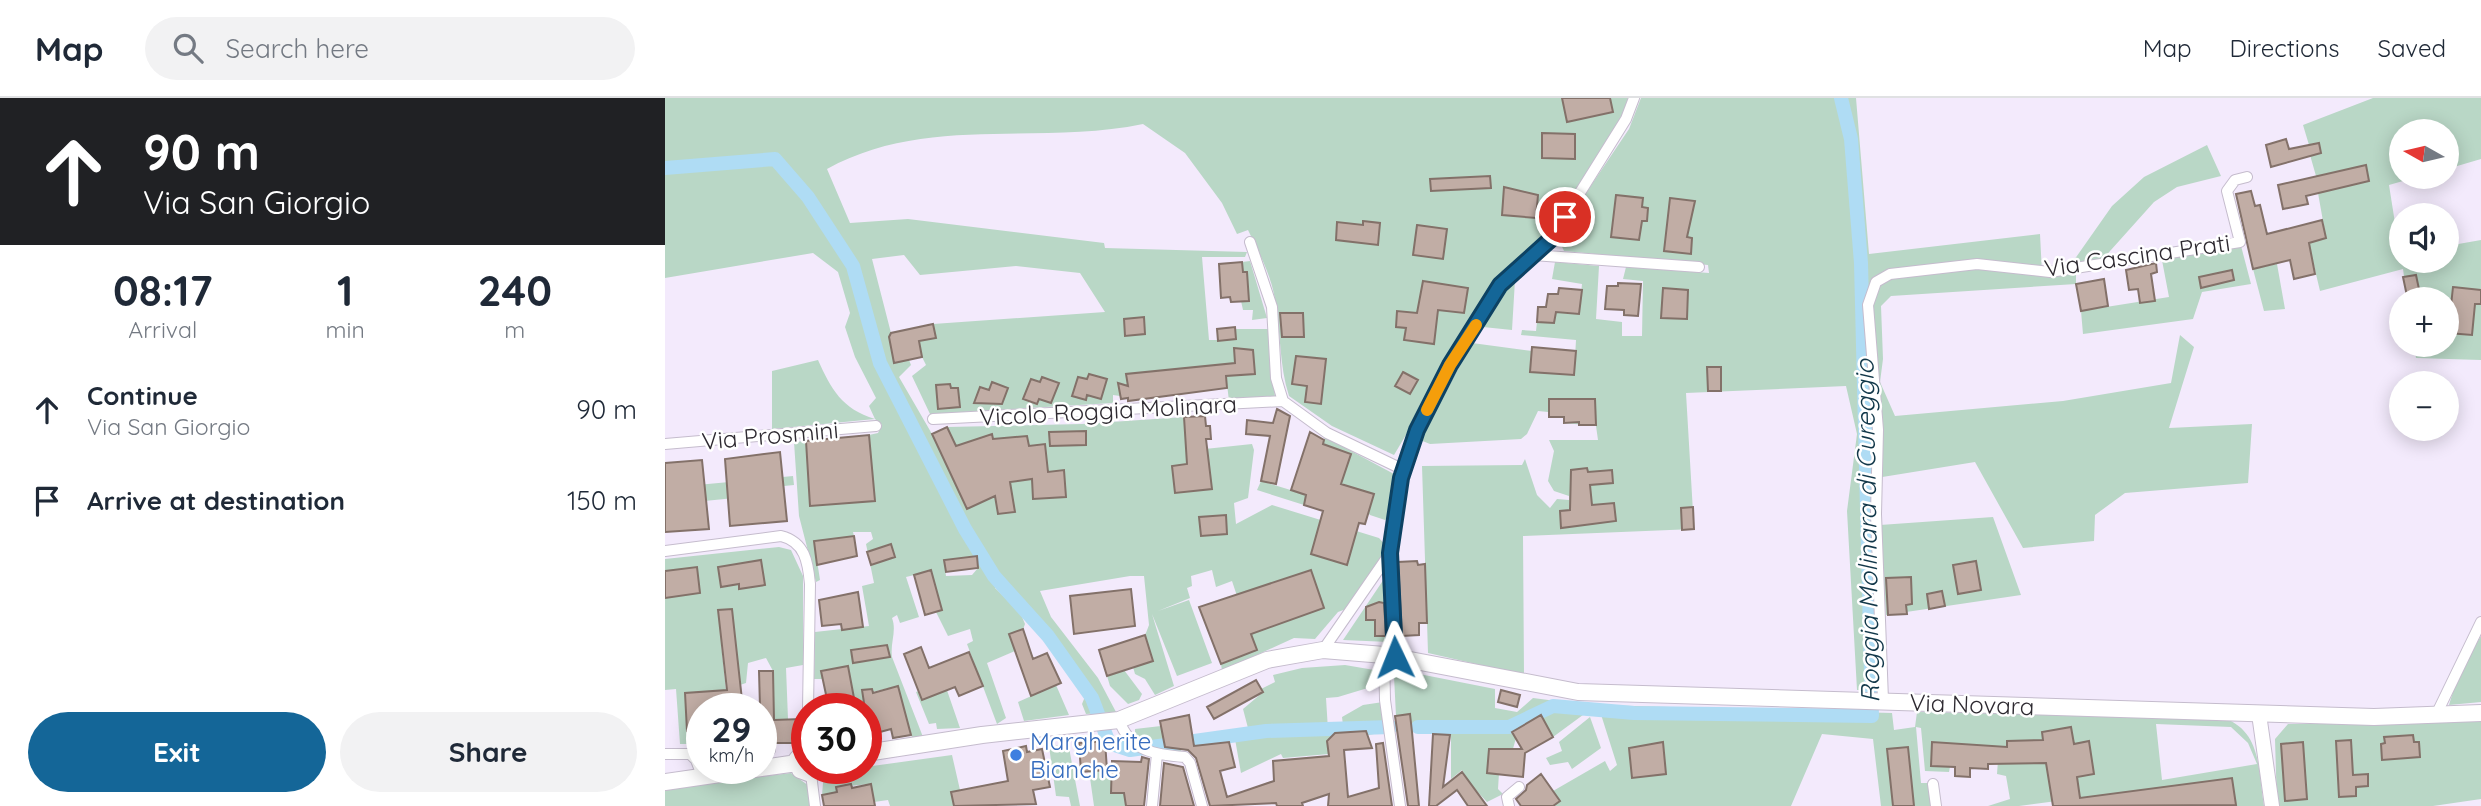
<!DOCTYPE html>
<meta charset="utf-8">
<style>
:root{--surface:#fff;--page:#f2f2f3;--text:#1f2937;--muted:#747a83;--line:#e0e1e3;--accent:#146698}
body{margin:0;font-family:Quicksand,sans-serif;background:var(--page);color:var(--text);height:100vh;display:flex;flex-direction:column;font-size:26px;white-space:nowrap}
*{box-sizing:border-box;margin:0}
p{font-size:23px;color:var(--muted)}
.icon{flex:none;width:38px;height:38px;fill:none;stroke:currentColor;stroke-width:2;stroke-linecap:round;stroke-linejoin:round}
.map{position:relative;flex:1;overflow:hidden}
.sheet{display:flex;flex-direction:column;background:var(--surface);width:665px}
.sheet>*{flex:none}
.guide{background:#202124;color:#fff;overflow:hidden}
.needle{width:46px;rotate:278deg}
.fabs{position:absolute;left:1724px;top:21px;display:grid;gap:14px}
.fabs a{display:grid;place-items:center;width:70px;height:70px;border-radius:50%;background:var(--surface);box-shadow:0 4px 18px #0003;font-size:35px}
.speed{position:absolute;left:21px;top:595px;display:flex;gap:14px;font-size:35px;font-weight:700;text-align:center}
.speed>*{display:grid;place-content:center;width:91px;height:91px;border-radius:50%;background:var(--surface);box-shadow:0 4px 18px #0003;line-height:1}
.speed small{font-size:18px;font-weight:400}
.speed .limit{border:10px solid #d22;background:#fff;color:#111}
.pin{position:absolute;display:grid;place-items:center;width:60px;height:60px;color:#fff;margin:-30px;border:4px solid #fff;border-radius:50%;box-shadow:0 2px 7px #0007}
.me{position:absolute;width:77px;margin:-38px;rotate:358deg;stroke-linejoin:round;filter:drop-shadow(0 0 5px #0008)}
.turn{display:flex;align-items:center;gap:24px;height:147px;padding:0 28px;font-size:32px}
.turn .icon{width:91px;height:91px;stroke-width:2.5}
.turn b{display:block;font-size:49px;line-height:60px}
.eta{display:flex;justify-content:space-evenly;align-items:center;height:119px;text-align:center}
.eta b{font-size:42px;font-weight:700;line-height:49px}
.cta{display:flex;gap:14px;margin-top:auto;padding:14px 28px}
.cta a{flex:1;height:80px;border-radius:42px;background:var(--accent);color:#fff;font-size:28px;font-weight:700;line-height:80px;text-align:center}
.cta a+a{background:var(--page);color:var(--text)}
ul{padding:0;list-style:none}
li{display:flex;align-items:center;gap:21px;height:91px;padding:0 28px}
li div{flex:1}
li b{display:block;font-size:26px}
li em{font-style:normal}
header{display:flex;align-items:center;gap:42px;box-sizing:border-box;height:98px;padding:0 35px;background:var(--surface);border-bottom:2px solid var(--line)}
header strong{font-size:33px}
nav{display:flex;gap:38px;margin-inline-start:auto;font-size:24px}
.search{width:490px;height:63px;background:var(--page);display:flex;align-items:center;gap:18px;box-sizing:border-box;padding:0 24px;border-radius:38px;color:var(--muted);font-size:26px}
main{display:flex;flex:1;min-height:0}
.map>svg:first-child{display:block}
.green{fill:#b9d7c6;fill-rule:evenodd}
.lines{fill:none;stroke-linecap:round;stroke-linejoin:round}
.canal{stroke:#afdcf4;stroke-width:14}
.building{fill:#c1ada5;stroke:#837169;stroke-width:2}
.minor-casing{stroke:#c5bccd;stroke-width:12}
.tertiary-casing{stroke:#c5bccd;stroke-width:16}
.secondary-casing{stroke:#c5bccd;stroke-width:18}
.minor{stroke:#fff;stroke-width:10}
.tertiary{stroke:#fff;stroke-width:14}
.secondary{stroke:#fff;stroke-width:16}
.route-casing{stroke:#0d4263;stroke-width:18}
.route{stroke:#146698;stroke-width:12}
.slow{stroke:#f59e0b;stroke-width:12}
.shop-dot{fill:#3f7fe0;stroke:#fff;stroke-width:2.5}
.labels{text-anchor:middle;dominant-baseline:central;stroke-width:5;stroke-linejoin:round;paint-order:stroke}
.street-label{font-size:24px;fill:#2e2a31;stroke:#fff}
.shop-label{font-size:24px;fill:#366cbe;stroke:#fff;text-anchor:start}
.water-label{font-size:26px;font-style:italic;fill:#113749;stroke:#fff}
</style>
<header>
<strong>Map</strong>
<div class="search"><svg class="icon" aria-label="search" viewBox="0 0 24 24"><circle cx="10" cy="10" r="6"/><path d="M15 15l6 6"/></svg>Search here</div>
<nav><a>Map</a><a>Directions</a><a>Saved</a></nav>
</header>
<main>
<section class="sheet">
<div class="guide">
<div class="turn"><svg class="icon" aria-label="ahead" viewBox="0 0 24 24"><path d="M12 20V5M6 11l6-6 6 6"/></svg><div><b>90 m</b>Via San Giorgio</div></div>
</div>
<div class="eta">
<div><b>08:17</b><p>Arrival</p></div>
<div><b>1</b><p>min</p></div>
<div><b>240</b><p>m</p></div>
</div>
<ul>
<li><svg class="icon" aria-label="ahead" viewBox="0 0 24 24"><path d="M12 20V5M6 11l6-6 6 6"/></svg><div><b>Continue</b><p>Via San Giorgio</p></div><em>90 m</em></li>
<li><svg class="icon" aria-label="arrive" viewBox="0 0 24 24"><path d="M6 21V4h12l-3 4 3 4H6"/></svg><div><b>Arrive at destination</b></div><em>150 m</em></li>
</ul>
<div class="cta"><a>Exit</a><a>Share</a></div>
</section>
<div class="map">
<svg width="1816" height="708" viewBox="0 0 1816 708">
<rect width="100%" height="100%" fill="#f3eafc"/>
<!-- green -->
<path class="green" d="M0,0h963l-6,20 -75,116 -49,46 -104,175 -62,-29 -43,-30c-10,-31 -8,-64 -14,-96 -4,-26 -16,-47 -27,-70l-11,4 -15,-31 -37,-50 -42,-29c-105,22 -217,-10 -316,45l23,54 58,-4 196,24 1,5 142,4 -2,5h-43l7,83h9l-1,-11h53l5,68 -46,4 -3,-25 -43,-8 -19,2 1,13 -39,-8 2,13 -8,1v7l-7,-1v8l-183,11 -18,-38 14,-11 -4,-8 -13,3 2,5 -12,12 33,57 35,74 14,-6 -34,-75 135,-3 102,-7 2,34 66,-7 2,6 -6,48 -14,5 2,21 36,-19 107,33 9,10 -42,61 -8,3 -23,27 -21,-1 -72,33 -1,-7 30,-30 73,-27 -13,-37 -74,26 -5,-15 -16,6 -4,-17 -21,6 1,10 -5,2 3,10 -32,13 31,-11 23,63 -35,13 -25,-62 22,72 -19,9 -10,-16 -10,-5 -2,-7 16,-42 -5,-49h-14l-90,15 11,26 47,61 18,34 -30,2 -4,-10 4,-10c-19,-44 -51,-80 -83,-114l-8,8 25,24 5,12 -10,27 -28,12 19,55 -9,6 -30,-80 6,-3 -3,-12 -22,7 -12,-24 6,-2 -11,-39 -25,6 13,40 -19,6 -3,-8 -5,3c5,13 -2,25 0,39l31,80 -10,4 -15,-55 -26,6v-3l-10,1 2,15 -8,1 -8,-40 -26,5 1,8h-9l1,-47 54,-6 -7,-40 12,-3 -8,-39 7,-5 -2,-7h-18l1,4 -40,5 6,39 -4,2 -17,-66 -5,-74 12,-1 4,65 64,-5 -5,-66 9,-2 4,-8 -7,-6 -103,10v-58l46,-11c13,29 24,49 57,59l-6,-13 7,-8 -21,-41 -10,-30 5,-14 -12,-41 -25,-19 -148,25zM239,157l16,20 96,-9 64,7 25,39 -172,12 -42,9 -19,-74zM312,458l1,12 -6,7 -26,1 -2,-16z
M976,0h215l13,156 171,-20 2,39 34,-1v12l-185,12 -10,10 2,53 -3,23 15,34 168,-15 108,-18 9,-48 14,12 -25,81 83,-4 -4,59 -123,10 -30,22 -1,26 -71,7 -48,-86 -105,17 9,212 -22,-1 -10,-179 10,-77 -11,-48 -160,7 8,136 -171,7 1,139 -96,-22 -6,-187 100,-1 3,-6 12,36 13,13 7,-9 12,1v-4l-15,-5 -6,-10 6,-30 -5,-11h49l-2,-14 -32,-3 -1,-6h-14l-1,-5 -10,-1 -11,23 -6,5 -91,5 -10,-4 52,-97 60,8 42,24 2,-35 -55,-5 1,-5 14,1 1,-9 17,1 2,-11 23,2 3,-30 -30,-5 3,-17 44,4 -3,53 26,3v14h20l1,-55 -20,-2 3,-12 83,6 -1,-8 -144,-14 -7,-15 72,-107z
M1708,0h108v61l-34,10v-38h-46v46h16l-28,8 12,76h46v-15l34,-6v120l-65,-2 -2,-13h33v-46h-40l-4,-30 -83,22 -9,-38 -22,-5 37,-10 -8,-45 51,-12 -3,-16 -50,11 -6,-21 11,-2 -2,-10 -10,2 -6,-20z
M1542,47l14,31 -44,11 -23,15 -52,58 -30,3 40,-57 32,-29z
M1575,144l11,42 -49,8 -9,27 -110,15 -2,-23 88,-14 -8,-42z
M585,163l17,57 -15,2 1,-10h-10l-2,-9 8,-1 -2,-28h-4l-1,-10z
M1612,166l8,45 -21,2 -11,-42z
M850,182l-3,50 -29,-3 19,-34z
M660,339l69,37v37l-9,9 -15,-5 -29,-31 9,-30 -20,-7 -13,15z
M128,378l1,9 -10,1 1,7 -120,12v-17z
M596,383l46,14 -3,10 -47,-15z
M1328,419l28,78 -135,20 -6,-90z
M114,449l12,3 12,26v89l-17,3 2,51 -14,1 -1,-49 -7,-13 -18,5 -2,20 -6,2 -7,-43 -12,1 7,66h-26v35h-22l-4,-55 -11,1v-131z
M721,478l3,66 -46,-2z
M1816,538v66l-32,3 10,-33z
M680,567l35,6 1,13 -43,13 -12,1 2,32 15,-5 -1,-8 21,-12 20,-3 2,30 -17,3 -2,-4 -31,2 -8,8 2,13 -46,4 -2,-4 -40,19 -6,-34h-9l-2,-8 24,-3 -5,-19 19,-16 -1,-4 14,-7 -2,-7 29,-7z
M275,572l20,58 -23,1 -1,-6 -7,1 -13,-32 3,-1 3,9 17,-7z
M459,572l18,24 -3,6 -11,4 -18,-18 -3,-10z
M734,572l96,19v19l22,4 16,-14 54,7v7l-34,25 -12,-22 -29,17 4,6 -5,18 -6,-5 -16,-1 -2,22 12,1 -1,16 5,5 -16,8 -16,-17 -9,-15 -11,9v-44l-39,-3 -2,-18 -14,2 -2,-40z
M391,587l13,30 -45,6 -6,-19z
M933,607l294,8 2,17 21,-3 2,-15 307,6c38,14 34,52 40,88h-28l-4,-28 -213,28h-31l22,-7 -4,-23 -9,-2 2,-27 -67,-5 -1,23 19,2 -1,5 -24,-1 -4,-43 -5,-1 5,56h7l3,23h-50l-8,-67 -51,-5 -31,72h-238l7,-6 -7,-9 52,-30 5,10 7,-6zM1491,626l75,3 17,16 9,21 -95,16z
M925,619l11,31 -29,21 -4,-7 -18,3 -4,-7 16,-7 -3,-9z
M1816,619v82l-48,7h-156l-2,-67 13,-15h89z
M496,628l4,20 15,-3 1,8 -20,1 -26,-15v-8z
M405,647v8l10,53h-9l-2,-9 -13,-1 -7,-50z
M287,657l8,35 -8,2 2,14h-64l-2,-6 -14,2 -3,-18 -34,3v5l-15,3 1,-12 6,-11z
M442,672l19,23v13h-32l-5,-35z
M126,675l18,13 1,20h-145v-18z"/>
<g class="lines">
<!-- canal -->
<path class="canal" d="M0,70l110,-9 33,38 45,69 27,97 85,166 29,47 54,60 44,62 17,45 21,7 136,-19 125,-4
M753,629h91l44,-21 81,7 238,3 -11,-453 -10,-124 -10,-41"/>
</g>
<!-- building -->
<path class="building" d="M897,0h48l3,14 -46,10z
M877,35l33,1v25l-33,-1z
M1621,41l3,10 30,-6 2,10 -50,14 -5,-22z
M1701,67l3,16 -63,15 2,8 -25,5 -5,-24z
M825,78l1,12 -60,3 -1,-12z
M839,89l34,8 -2,23 -34,-3z
M1586,93l4,15 5,-1 7,29 55,-14 4,18 -17,5 6,31 -21,5 -4,-19 -37,9 -17,-75z
M951,97l27,3 -1,9 6,1 -1,13h-5l-3,19 -28,-3z
M1005,100l25,3 -8,36 5,1 -1,16 -27,-3z
M698,123l17,2 -2,22 -42,-5 1,-18 26,3z
M752,127l30,4 -4,30 -30,-4z
M577,164l1,10h4l2,29 -18,1 -1,-5 -9,1 -2,-34z
M1491,165l1,9 -6,2 4,27 -15,2 -2,-14 -9,1 -3,-20z
M1567,172l2,10 -33,8 -2,-11z
M1751,177l4,19 -13,2 -4,-19z
M1439,181l4,27 -27,5 -5,-27z
M758,183l45,7 -4,25 -26,-3 -4,34 -30,-4 2,-12 -10,-1 1,-16 20,2z
M953,185l23,1 -3,32 -14,-1v-5l-19,-1 2,-23h11z
M1788,189l28,3v14h-6l-3,31 -24,-2z
M894,190l23,2 -3,24 -23,-2 -2,11 -17,-1 1,-15h8l2,-13h10z
M998,190l25,2 -1,29 -26,-1z
M615,215h23l1,24h-22z
M479,219l1,17 -20,2 -1,-17z
M268,226l3,14 -17,3 3,16 -28,6 -5,-26 2,-4z
M570,229l1,12 -18,2 -1,-12z
M867,249l44,4 -2,24 -44,-3z
M569,250l19,2 2,24 -29,2 1,12 -99,13v-3l-7,1 -3,-16 10,3 -2,-12 109,-11z
M631,258l30,3 -5,45 -16,-2 2,-16 -15,-2z
M1042,269h14v24h-13z
M738,274l15,8 -8,14 -15,-8z
M424,276l18,5 -6,20 -14,-4 -1,5 -14,-4 6,-19 9,2z
M377,279l17,6 -8,20 -12,-4 -2,5 -14,-5 8,-20 9,3z
M327,284l16,6 -6,16 -28,-1 6,-16 9,3z
M285,286l1,4h7l2,19 -22,2 -2,-24z
M884,301h46l1,26h-17v-3l-15,1v-6h-15z
M612,311l13,7 -14,68 -15,-3 9,-45 -24,-2 1,-14 26,3z
M540,318l1,10h4l1,13h-5l6,50 -37,4 -3,-27 15,-2 -3,-47z
M282,329l9,19 36,-12 1,5 34,-3 2,10 16,-2 3,28 16,-2 2,27 -33,2 -1,-20 -22,3 5,30 -17,2 -3,-18 -28,13 -35,-75z
M421,333v14l-36,1 -1,-14z
M645,334l14,8 -1,4 28,10 -10,30 33,10 -9,30 -6,-1 -12,42 -36,-11 12,-43 -19,-6 2,-10 -15,-5z
M204,337l6,66 -65,5 -4,-65z
M115,354l7,69 -57,5 -5,-67z
M37,362l7,69 -44,3v-69z
M922,370l1,4 24,-2 1,13 -23,2 2,20 22,-2 2,18 -55,7 -1,-17 10,-1 1,-40z
M1028,409l1,22 -12,1 -1,-22z
M561,417l1,19 -26,2 -2,-19z
M189,438l3,20 -40,9 -3,-24z
M226,446l4,13 -24,8 -4,-13z
M312,458l1,12 -32,4 -2,-12z
M96,462l4,25 -26,4v-5l-18,3 -3,-20z
M752,463l1,4 7,-1 2,59h-8v12l-17,1 -4,-74z
M1311,463l5,29 -23,4 -5,-29z
M32,469l3,26 -35,5v-27z
M266,472l11,40 -17,5 -11,-40z
M646,472l13,38 -73,26 6,16 -36,14 -22,-57z
M1246,479l1,27 -6,1 1,9 -19,1 -2,-37z
M466,491l4,37 -61,8 -4,-38z
M1277,493l3,15 -16,3 -2,-15z
M193,494l5,35 -21,3 -1,-6 -19,2 -3,-26z
M714,504l5,1 2,33h-11v-16h-9v-13z
M67,511l11,100h-41v21l-15,1 -2,-38 42,-3 -9,-80z
M358,531l10,30 14,-6 14,30 -30,13 -22,-62z
M480,537l8,26 -46,15 -8,-26z
M222,547l3,12 -37,6 -2,-13z
M256,549l8,21 40,-16 14,34 -24,10 -4,-9 -33,13 -18,-46z
M183,568l6,32 -26,6 -7,-33z
M94,573h14l1,49 27,-1 -2,24h-38z
M591,582l7,12 -49,27 -7,-12z
M233,588l13,49 -18,3 -2,-9 -22,6 -7,-45 10,-1 1,4z
M836,592l19,5 -3,12 -19,-5z
M745,616l2,18 7,74h-11l-13,-90z
M524,617l5,31 35,-4 6,25 -15,4 7,26 47,-16 -1,-20 56,-5 -2,-15 8,-8 31,-2 6,17 -28,2 4,47 31,-9 -3,-44 7,-1 9,63h-64l1,-12 -27,9 1,3h-26l-1,-3 -66,3 -14,-48 -8,-8 -23,-3 -5,-26z
M876,617l12,22 -28,16 -2,24 -36,-4 2,-24h33l-10,-17z
M1406,629l3,17 15,-3 5,33 -17,3 3,21 152,-20 4,27 -183,1 -7,-43 -58,1v5l-18,-1v9l-15,-1v-9l-24,-1 1,-24 75,5v-6l36,-1 -1,-8z
M768,636l17,1 -7,52 19,-15 25,34h-19l-11,-16 -21,16h-7z
M1748,637l1,7h5l1,15 -38,3 -1,-16 4,-1 -1,-6z
M1686,642l2,35 15,-1v12l-12,1v9l-17,1 -3,-56z
M440,643l2,29 -26,2 -2,-29z
M998,644l3,32 -34,4 -3,-30z
M1638,644l4,57 -22,2 -4,-57z
M361,648l1,6 15,-3 8,38 -17,3 3,14 -82,2 -3,-14 57,-11 -5,-30z
M1243,649l6,59h-21l-6,-57z
M477,659l7,2 -5,47h-18l-2,-13h-13l1,-32 29,1z
M499,665l19,4 11,39h-34z
M876,676l19,27 -7,5h-32l-5,-7 10,-9 1,-5z
M186,686l1,4 19,-4 4,22h-51l-2,-11 15,-3 -1,-5z"/>
<g class="lines">
<defs>
<path id="minor" d="M585,144l22,65 4,71 7,23 44,32 77,37
M868,157l166,12
M268,321l350,-18
M0,346l211,-18
M0,453l116,-15c24,6 27,26 29,48l-2,125
M658,552l67,-97
M719,557l1,45 15,106
M730,559l-5,-104 11,-75 16,-48 32,-65 51,-80 51,-46 75,-120 8,-21
M1218,602l-7,-186 2,-84 -10,-125 8,-23 14,-8 87,-10 73,8 190,-30 -13,-51 8,-11 12,-3
M1771,617l45,-93
M454,622c11,31 36,35 66,37l5,6 12,43
M96,653l9,-1
M0,656h37
M25,656l6,6 7,18
M146,676l4,32
M1268,686l3,22
M487,708l5,-52
M844,708l-2,-9 12,-10"/>
<path id="tertiary" d="M1594,616l13,92"/>
<path id="secondary" d="M142,652l-10,9 3,11 11,4 9,-6
M201,655l116,-18 137,-15 148,-60 56,-10 61,5 194,37 796,25 107,-4
M0,684l132,-19"/>
</defs>
<!-- minor casing -->
<use href="#minor" class="minor-casing"/>
<!-- tertiary casing -->
<use href="#tertiary" class="tertiary-casing"/>
<!-- secondary casing -->
<use href="#secondary" class="secondary-casing"/>
<!-- minor -->
<use href="#minor" class="minor"/>
<!-- tertiary -->
<use href="#tertiary" class="tertiary"/>
<!-- secondary -->
<use href="#secondary" class="secondary"/>
</g>
<g class="lines">
<defs>
<path id="route" d="M730,559l-5,-104 11,-75 16,-48 33,-65 50,-80 51,-46 14,-22"/>
</defs>
<!-- route casing -->
<use href="#route" class="route-casing"/>
<!-- route -->
<use href="#route" class="route"/>
<!-- slow -->
<path class="slow" d="M762,312l23,-45 26,-40"/>
</g>
<!-- markers -->
<circle class="shop-dot" cx="351" cy="657" r="7"/>
<g class="labels">
<!-- street labels -->
<g class="street-label">
<text transform="translate(1472 157) rotate(-8)">Via Cascina Prati</text>
<text transform="translate(443 312) rotate(-3)">Vicolo Roggia Molinara</text>
<text transform="translate(105 337) rotate(-5)">Via Prosmini</text>
<text transform="translate(1307 606) rotate(2)">Via Novara</text>
</g>
<!-- shop labels -->
<g class="shop-label">
<text x="365" y="643">Margherite<tspan x="365" dy="28">Bianche</tspan></text>
</g>
<!-- water labels -->
<g class="water-label">
<text transform="translate(1202 433) rotate(-91)">Roggia Molinara di Cureggio</text>
</g>
</g>
</svg>
<div class="fabs">
<a><svg class="needle" viewBox="-14 -14 28 28"><path d="M0-13l5 13h-10z" fill="#e53935"/><path d="M0 13l5-13h-10z" fill="#747a83"/></svg></a>
<a><svg class="icon" aria-label="sound" viewBox="0 0 24 24"><path d="M4 9h4l5-4v14l-5-4H4zM17 9q2 3 0 6"/></svg></a>
<a>+</a>
<a>−</a>
</div>
<div class="speed"><div>29<small>km/h</small></div><div class="limit">30</div></div>
<div class="pin" style="left:900px;top:119px;background:#d93025"><svg class="icon" aria-label="arrive" viewBox="0 0 24 24"><path d="M6 21V4h12l-3 4 3 4H6"/></svg></div>
<svg class="me" style="left:730px;top:559px" viewBox="-20 -20 40 40"><path d="M0-17L14 15 0 8-14 15z" fill="#146698" stroke="#fff" stroke-width="4"/></svg>
</div>
</main>
